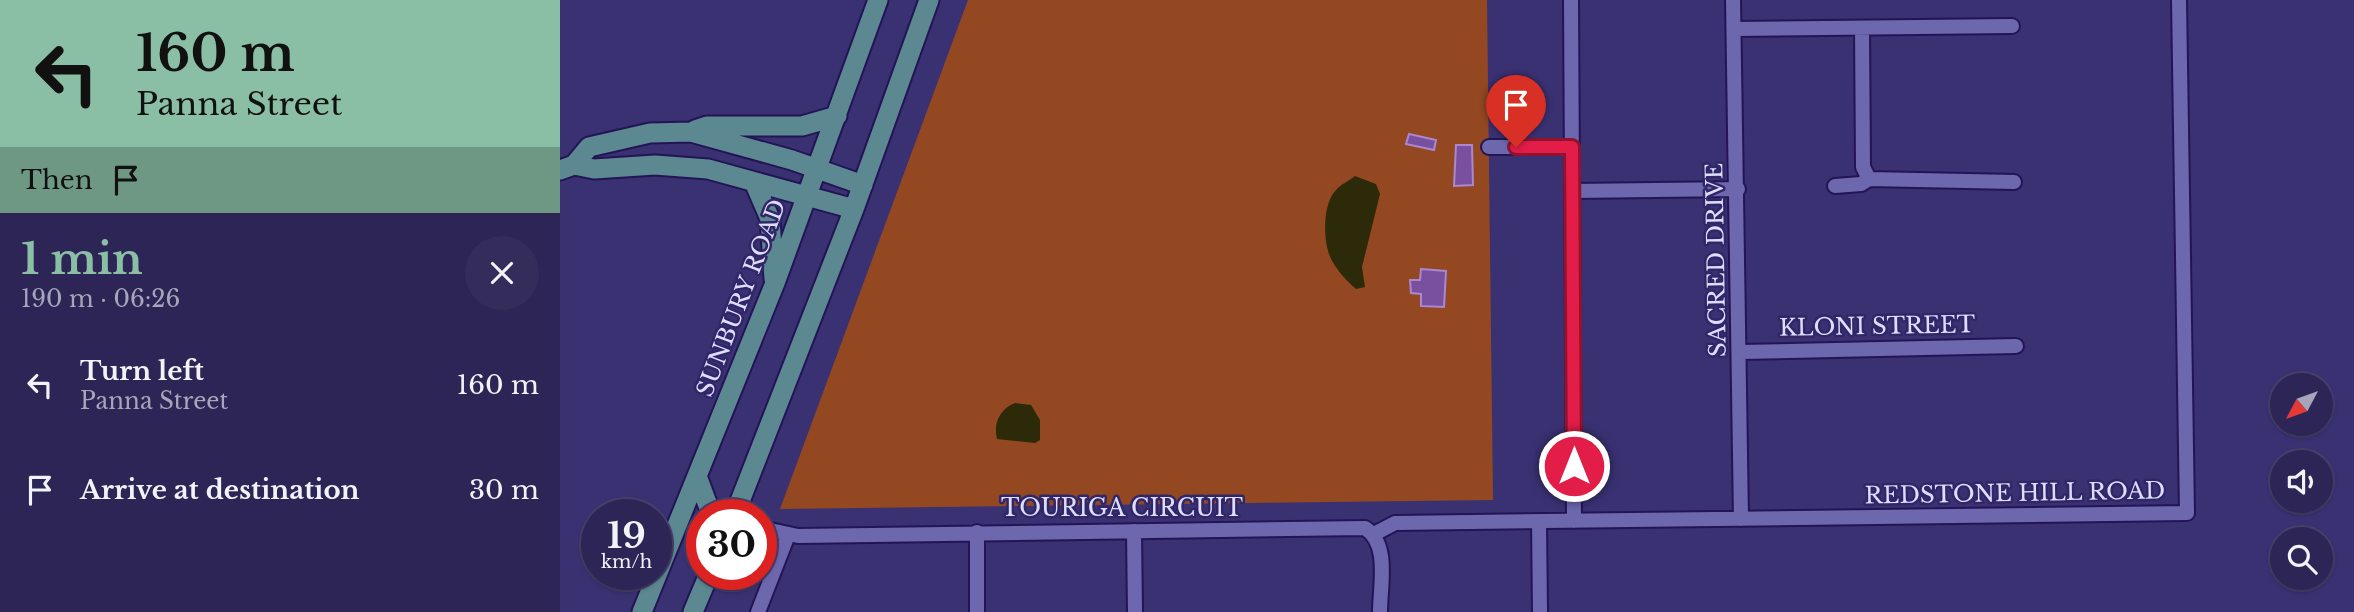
<!DOCTYPE html>
<meta charset="utf-8">
<style>
:root{--surface:#2c2556;--page:#342d5c;--text:#f1f3f6;--muted:#a6a5b9;--line:#48426c;--accent:#8abfa5}
body{margin:0;font-family:"Libre Baskerville",serif;background:var(--page);color:var(--text);height:100vh;display:flex;flex-direction:column;font-size:26px;white-space:nowrap}
*{box-sizing:border-box;margin:0}
p{font-size:23px;color:var(--muted)}
.icon{flex:none;width:38px;height:38px;fill:none;stroke:currentColor;stroke-width:2;stroke-linecap:round;stroke-linejoin:round}
.map{position:relative;flex:1;overflow:hidden}
.drawer{display:flex;flex-direction:column;background:var(--surface);width:560px}
.drawer>*{flex:none}
.guide{background:#8abfa5;color:#111;overflow:hidden}
.needle{width:46px;rotate:229deg}
.buttons{position:absolute;left:1710px;top:373px;display:grid;gap:14px}
.buttons a{display:grid;place-items:center;width:63px;height:63px;border-radius:50%;background:var(--surface);box-shadow:0 2px 5px #0004,0 0 0 2px var(--line);font-size:35px}
.speed{position:absolute;left:21px;top:499px;display:flex;gap:14px;font-size:35px;font-weight:700;text-align:center}
.speed>*{display:grid;place-content:center;width:91px;height:91px;border-radius:50%;background:var(--surface);box-shadow:0 2px 5px #0004,0 0 0 2px var(--line);line-height:1}
.speed small{font-size:18px;font-weight:400}
.speed .limit{border:10px solid #d22;background:#fff;color:#111}
.pin{position:absolute;display:grid;place-items:center;width:60px;height:60px;color:#fff;margin:-72px -30px;border-radius:50% 50% 50% 0;rotate:-45deg;box-shadow:0 0 7px #0007}
.pin .icon{rotate:45deg}
.me{position:absolute;width:77px;margin:-38px;rotate:0deg;stroke-linejoin:round;filter:drop-shadow(0 0 5px #0008)}
.turn{display:flex;align-items:center;gap:24px;height:147px;padding:0 21px;font-size:32px}
.turn .icon{width:91px;height:91px;stroke-width:2.5}
.turn b{display:block;font-size:49px;line-height:60px}
.then{display:flex;align-items:center;height:66px;padding:0 21px;background:#0003;gap:14px;font-size:26px}
.round{display:grid;place-items:center;flex:none;width:74px;height:74px;border-radius:37px;background:var(--page)}
.overview{display:flex;align-items:center;justify-content:space-between;height:119px;padding:0 21px}
h1{font-size:42px;font-weight:700;line-height:52px;color:var(--accent)}
ul{padding:0;list-style:none}
li{display:flex;align-items:center;gap:21px;height:105px;padding:0 21px}
li div{flex:1}
li b{display:block;font-size:26px}
li em{font-style:normal}
main{display:flex;flex:1;min-height:0}
.map>svg:first-child{display:block}
.green{fill:#934821}
.water{fill:#2c2a08}
.building{fill:#78509f;stroke:#aa87cf;stroke-width:2}
.lines{fill:none;stroke-linecap:round;stroke-linejoin:round}
.minor-casing{stroke:#231555;stroke-width:18}
.major-casing{stroke:#231555;stroke-width:23}
.minor{stroke:#6d67ae;stroke-width:14}
.major{stroke:#5c8892;stroke-width:19}
.route-casing{stroke:#92132f;stroke-width:18}
.route{stroke:#e11d48;stroke-width:12}
.labels{text-anchor:middle;dominant-baseline:central;stroke-width:5;stroke-linejoin:round;paint-order:stroke}
.street-label{font-size:23px;fill:#ddddfd;stroke:#312667}
</style>
<main>
<section class="drawer">
<div class="guide">
<div class="turn"><svg class="icon" aria-label="left" viewBox="0 0 24 24"><path d="M17 20v-9H6M10 6l-5 5 5 5"/></svg><div><b>160 m</b>Panna Street</div></div>
<div class="then">Then<svg class="icon" aria-label="arrive" viewBox="0 0 24 24"><path d="M6 21V4h12l-3 4 3 4H6"/></svg></div>
</div>
<div class="overview"><div><h1>1 min</h1><p>190 m · 06:26</p></div><a class="round"><svg class="icon" aria-label="close" viewBox="0 0 24 24"><path d="M6 6l12 12M18 6L6 18"/></svg></a></div>
<ul>
<li><svg class="icon" aria-label="left" viewBox="0 0 24 24"><path d="M17 20v-9H6M10 6l-5 5 5 5"/></svg><div><b>Turn left</b><p>Panna Street</p></div><em>160 m</em></li>
<li><svg class="icon" aria-label="arrive" viewBox="0 0 24 24"><path d="M6 21V4h12l-3 4 3 4H6"/></svg><div><b>Arrive at destination</b></div><em>30 m</em></li>
</ul>
</section>
<div class="map">
<svg width="1794" height="612" viewBox="0 0 1794 612">
<rect width="100%" height="100%" fill="#3a3173"/>
<!-- green -->
<path class="green" d="M408,0h519l6,500 -713,9z"/>
<!-- water -->
<path class="water" d="M795,176l21,8 4,10 -18,73 3,20 -9,2c-10,-9 -22,-21 -27,-35 -6,-17 -6,-51 7,-64 5,-6 13,-9 19,-14z
M455,403l16,2 9,15v20l-5,3 -38,-4c-4,-16 3,-30 18,-36z"/>
<!-- building -->
<path class="building" d="M849,134l27,6 -2,10 -28,-6z
M896,145h16l1,40 -19,1z
M861,269l25,2 -2,36 -23,-1v-12l-10,-1 -1,-13h10z"/>
<g class="lines">
<defs>
<path id="minor" d="M1011,0l3,521
M1173,0l8,519
M1302,28l1,139 6,12 145,3
M1174,29l278,-3
M929,147h83
M1275,186l26,-2 8,-5
M1012,191l166,-2
M1180,352l276,-6
M979,521l1,91
M201,528l37,8 567,-8c25,16 15,57 15,84
M574,531l1,81
M417,532v80
M814,534l21,-11 792,-10 -8,-513
M198,612l30,-77"/>
<path id="major" d="M135,130l12,-4h95l35,-10
M14,165l20,4 61,-4 53,4 146,40
M0,170l14,-5 15,-18 61,-14 41,-1 101,28 71,25
M194,182l16,37 4,60
M137,476l12,32 11,6
M175,514l119,-305 75,-209
M82,612l133,-329 103,-283
M133,612l16,-38"/>
</defs>
<!-- minor casing -->
<use href="#minor" class="minor-casing"/>
<!-- major casing -->
<use href="#major" class="major-casing"/>
<!-- minor -->
<use href="#minor" class="minor"/>
<!-- major -->
<use href="#major" class="major"/>
</g>
<g class="lines">
<defs>
<path id="route" d="M956,147h56l2,319"/>
</defs>
<!-- route casing -->
<use href="#route" class="route-casing"/>
<!-- route -->
<use href="#route" class="route"/>
</g>
<g class="labels">
<!-- street labels -->
<g class="street-label">
<text transform="translate(1156 260) rotate(-91)">SACRED DRIVE</text>
<text transform="translate(181 298) rotate(-69)">SUNBURY ROAD</text>
<text transform="translate(1317 326) rotate(-1)">KLONI STREET</text>
<text transform="translate(1455 493) rotate(-1)">REDSTONE HILL ROAD</text>
<text x="562" y="508">TOURIGA CIRCUIT</text>
</g>
</g>
</svg>
<div class="buttons">
<a><svg class="needle" viewBox="-14 -14 28 28"><path d="M0-13l5 13h-10z" fill="#e53935"/><path d="M0 13l5-13h-10z" fill="#a6a5b9"/></svg></a>
<a><svg class="icon" aria-label="sound" viewBox="0 0 24 24"><path d="M4 9h4l5-4v14l-5-4H4zM17 9q2 3 0 6"/></svg></a>
<a><svg class="icon" aria-label="search" viewBox="0 0 24 24"><circle cx="10" cy="10" r="6"/><path d="M15 15l6 6"/></svg></a>
</div>
<div class="speed"><div>19<small>km/h</small></div><div class="limit">30</div></div>
<div class="pin" style="left:956px;top:147px;background:#d93025"><svg class="icon" aria-label="arrive" viewBox="0 0 24 24"><path d="M6 21V4h12l-3 4 3 4H6"/></svg></div>
<svg class="me" style="left:1014px;top:466px" viewBox="-20 -20 40 40"><circle r="17" fill="#e11d48" stroke="#fff" stroke-width="3"/><path d="M0-11L8 9 0 5-8 9z" fill="#fff"/></svg>
</div>
</main>
